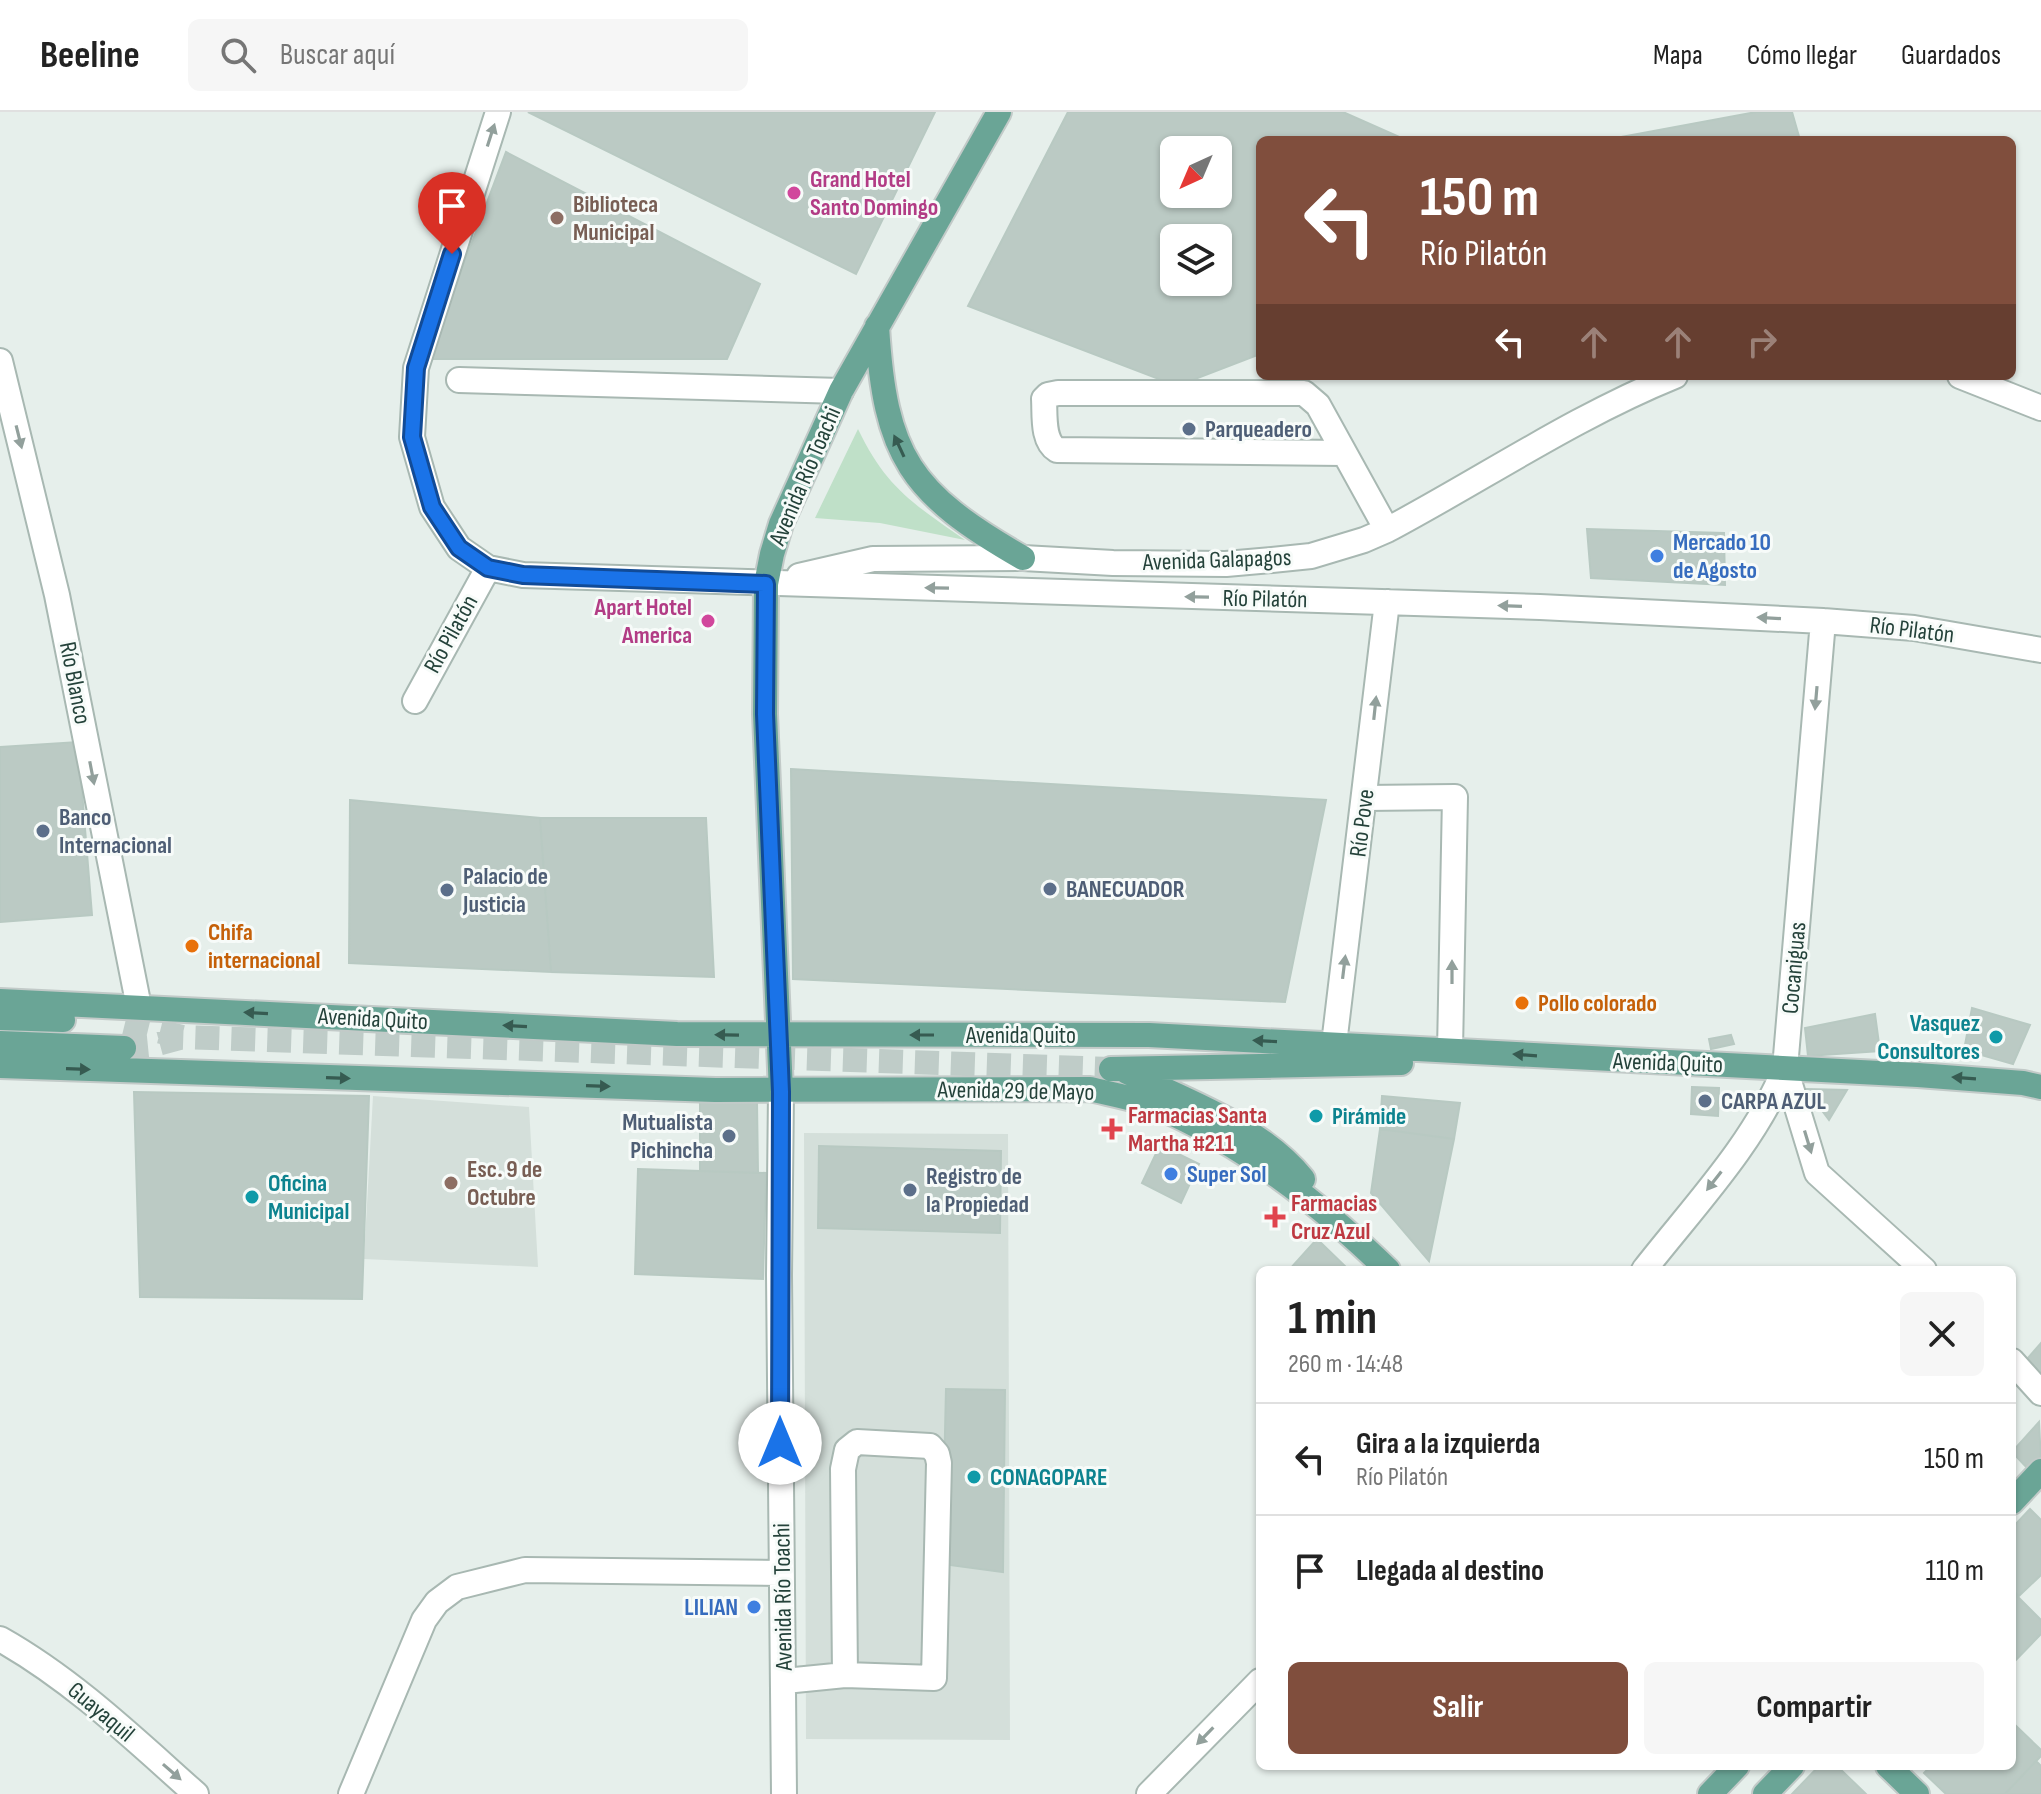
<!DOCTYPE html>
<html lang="es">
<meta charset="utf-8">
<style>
:root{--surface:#fff;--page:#f6f6f6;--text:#222;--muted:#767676;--line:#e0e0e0;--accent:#804e3d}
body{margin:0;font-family:"Sofia Sans Condensed",sans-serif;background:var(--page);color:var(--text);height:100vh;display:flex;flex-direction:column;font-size:30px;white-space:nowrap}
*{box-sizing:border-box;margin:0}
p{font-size:26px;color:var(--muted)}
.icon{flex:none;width:44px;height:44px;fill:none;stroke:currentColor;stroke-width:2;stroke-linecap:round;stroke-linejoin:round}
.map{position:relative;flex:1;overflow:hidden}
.panel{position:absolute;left:1256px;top:1154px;width:760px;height:504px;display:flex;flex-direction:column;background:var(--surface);border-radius:12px;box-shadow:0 2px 6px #0004}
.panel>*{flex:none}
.banner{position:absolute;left:1256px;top:24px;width:760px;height:244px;border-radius:12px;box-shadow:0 2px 6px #0004;background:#804e3d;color:#fff;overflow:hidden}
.needle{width:52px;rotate:224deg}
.tools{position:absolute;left:1160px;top:24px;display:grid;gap:16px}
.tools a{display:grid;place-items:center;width:72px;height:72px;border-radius:12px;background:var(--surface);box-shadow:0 2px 6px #0004;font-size:40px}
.pin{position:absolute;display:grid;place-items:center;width:68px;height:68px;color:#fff;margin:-82px -34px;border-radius:50% 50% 50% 0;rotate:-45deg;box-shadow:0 0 8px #0007}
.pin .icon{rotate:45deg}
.me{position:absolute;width:88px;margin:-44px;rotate:0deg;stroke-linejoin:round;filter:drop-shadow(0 0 6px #0008)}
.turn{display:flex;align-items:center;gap:28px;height:168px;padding:0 32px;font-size:36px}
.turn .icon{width:104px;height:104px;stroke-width:2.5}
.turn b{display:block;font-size:56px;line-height:68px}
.lanes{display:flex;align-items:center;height:76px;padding:0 32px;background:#0003;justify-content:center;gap:40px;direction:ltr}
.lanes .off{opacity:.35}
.round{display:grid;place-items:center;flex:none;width:84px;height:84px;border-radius:12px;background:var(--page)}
.headline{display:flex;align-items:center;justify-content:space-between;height:136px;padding:0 32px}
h1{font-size:48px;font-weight:700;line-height:60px}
.primary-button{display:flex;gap:16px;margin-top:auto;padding:16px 32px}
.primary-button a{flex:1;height:92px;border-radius:12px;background:var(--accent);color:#fff;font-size:32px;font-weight:700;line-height:92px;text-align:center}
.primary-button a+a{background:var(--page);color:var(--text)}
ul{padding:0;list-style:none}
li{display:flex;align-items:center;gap:24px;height:112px;padding:0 32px;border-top:2px solid var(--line)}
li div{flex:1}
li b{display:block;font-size:30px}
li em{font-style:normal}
header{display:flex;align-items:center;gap:48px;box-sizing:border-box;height:112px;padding:0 40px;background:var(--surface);border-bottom:2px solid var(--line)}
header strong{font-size:38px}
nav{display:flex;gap:44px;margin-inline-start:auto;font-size:28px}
.search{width:560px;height:72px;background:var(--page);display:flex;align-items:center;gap:20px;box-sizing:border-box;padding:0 28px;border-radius:12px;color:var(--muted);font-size:30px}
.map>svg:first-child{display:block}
.built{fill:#d4dfda}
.green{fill:#bfe0c8}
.building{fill:#bbcac4;stroke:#b8c9c2;stroke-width:2;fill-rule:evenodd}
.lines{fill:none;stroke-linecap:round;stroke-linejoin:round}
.major-tunnel{stroke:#bfccc8;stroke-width:24;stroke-dasharray:24 12;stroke-linecap:butt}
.minor-casing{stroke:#a8b8b2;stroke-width:28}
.major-casing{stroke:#c2cac8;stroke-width:28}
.minor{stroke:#fff;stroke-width:24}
.major{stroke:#6aa596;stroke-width:24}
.oneway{fill:#92a09c}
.oneway2{fill:#365b51}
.route-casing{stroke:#114b97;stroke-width:20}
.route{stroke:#1a73e8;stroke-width:14}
.hotel-dot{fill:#d1479c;stroke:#f7fbf9;stroke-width:3}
.education-dot{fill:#8d6e63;stroke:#f7fbf9;stroke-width:3}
.service-dot{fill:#5c6f8a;stroke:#f7fbf9;stroke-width:3}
.shop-dot{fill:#3f7fe0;stroke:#f7fbf9;stroke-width:3}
.food-dot{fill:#e8710a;stroke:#f7fbf9;stroke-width:3}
.culture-dot{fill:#0f9aa8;stroke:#f7fbf9;stroke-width:3}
.health-dot{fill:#e0444e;stroke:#f7fbf9;stroke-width:3}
.labels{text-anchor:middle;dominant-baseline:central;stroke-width:6;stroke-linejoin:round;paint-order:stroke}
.hotel-label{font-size:24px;font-weight:bold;fill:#b23c85;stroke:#f7fbf9;text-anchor:start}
.education-label{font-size:24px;font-weight:bold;fill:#785e54;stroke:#f7fbf9;text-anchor:start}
.service-label{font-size:24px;font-weight:bold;fill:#4e5e75;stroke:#f7fbf9;text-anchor:start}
.street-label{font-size:24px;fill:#24423a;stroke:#f7fbf9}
.shop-label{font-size:24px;font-weight:bold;fill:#366cbe;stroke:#f7fbf9;text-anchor:start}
.food-label{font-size:24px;font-weight:bold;fill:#c56008;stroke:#f7fbf9;text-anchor:start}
.culture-label{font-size:24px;font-weight:bold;fill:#0d838f;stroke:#f7fbf9;text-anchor:start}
.health-label{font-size:24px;font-weight:bold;fill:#be3a42;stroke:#f7fbf9;text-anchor:start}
</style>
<header>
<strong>Beeline</strong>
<div class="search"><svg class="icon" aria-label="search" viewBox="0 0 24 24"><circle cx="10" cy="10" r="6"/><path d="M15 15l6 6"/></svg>Buscar aquí</div>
<nav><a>Mapa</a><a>Cómo llegar</a><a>Guardados</a></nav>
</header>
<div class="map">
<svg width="2041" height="1682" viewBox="0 0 2041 1682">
<rect width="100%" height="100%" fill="#e6efeb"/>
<!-- built -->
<path class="built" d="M373,984l156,11 9,160 -174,-8z
M804,1021l204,1 2,606 -204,-1z"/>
<!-- green -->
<path class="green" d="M858,317c28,59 56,75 107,111l-85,-17 -65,-5z"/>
<!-- building -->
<path class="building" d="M528,0h407l-79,162z
M1068,0h275l63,28h-146v214l-83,32 -209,-80zM1174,38h44v44h-44zM1174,126h44v44h-44z
M1756,0h36l8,28h-195z
M506,40l254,132 -33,75h-299z
M1587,417l137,4 1,52 -134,-7z
M78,630l14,173 -92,7v-175z
M791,657l535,31 -41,202 -492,-23z
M350,688l190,18 11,154 -202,-9z
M540,706h166l8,159 -163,-5z
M1972,896l58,17 -17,39 -49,-14z
M1875,902l5,37 -72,5 -3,-28z
M1731,923l3,9 -23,5 -2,-10z
M1692,975l27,1 -1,28 -27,-2z
M1806,977l41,1 -18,30z
M134,980l235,4 -7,203 -222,-2z
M1382,984l78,7 -6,36 -74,-10z
M700,990h57l1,71 -58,-2z
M1380,1017l74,10 -25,122 -58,-68z
M1160,1033l39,19 -18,39 -39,-20z
M819,1034l182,5 -1,82 -182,-5z
M638,1057l128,4 -3,106 -128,-5z
M1317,1127l32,31h-60z
M2041,1231v42l-20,-19z
M946,1277l59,1 -2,182 -61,-8z
M2039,1310l2,40 -10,10 -19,-20z
M2030,1397l11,11v55l-22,21 -7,-6v-62z
M2012,1479l29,29v14l-29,30z
M2012,1610l29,28v6l-36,38h-59l-22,-21 7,-7h81z
M2036,1649l5,5v28h-36z
M1819,1654h18l29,28h-74z"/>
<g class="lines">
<!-- major-tunnel -->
<path class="major-tunnel" d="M125,911l57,14 929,32
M124,936l30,-3 26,-7"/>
<defs>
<path id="minor" d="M498,0l-82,256 -4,69 20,70 27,41 29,20 35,7 1017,32 283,14 91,7 127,22
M0,249l57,234 82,412
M1960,264l81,32
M459,268l382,11
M1344,341l-287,-3c-15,-9 -12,-35 -13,-51l4,-4 10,-2h246l14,12 69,125
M799,464l74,-17 150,-1 90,5 113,1 46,-4 39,-4 53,-16 23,-10c96,-51 187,-113 288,-154
M415,589l73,-133
M1365,686l90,-1 -5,253
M1334,932l53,-442
M1785,956l32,105 107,97
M781,980l-2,183 5,519
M1644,1158c50,-64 110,-126 141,-202l38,-447
M2012,1249l29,32
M0,1527c73,41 134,100 196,155
M785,1569l60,-6 89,3 5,-215 -2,-9 -7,-8 -73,-4 -10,8 -4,19 2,206
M351,1682l73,-174 13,-18 20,-15 68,-17 256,3
M1149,1682l111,-113"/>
<path id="major" d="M877,214c8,131 33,167 146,232
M0,889l677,33 472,1 769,40 105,8 18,4
M0,906l63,2
M0,931l124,5
M0,954l715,24 375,-1c16,4 33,7 49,12 27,8 54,22 78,36 67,39 116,80 171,133
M1111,957l290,-6
M1127,960c59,29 133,54 176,107
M781,980l-16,-378 1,-130 6,-30 9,-30 60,-133 158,-279
M2012,1390l29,-31
M1888,1654l29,28
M1710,1682l27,-28
M1765,1682l27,-28"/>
</defs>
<!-- minor casing -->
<use href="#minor" class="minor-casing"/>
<!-- major casing -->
<use href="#major" class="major-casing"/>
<!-- minor -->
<use href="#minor" class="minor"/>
<!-- major -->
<use href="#major" class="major"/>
</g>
<!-- one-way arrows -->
<defs><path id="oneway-solid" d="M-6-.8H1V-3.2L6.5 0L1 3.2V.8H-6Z" transform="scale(2)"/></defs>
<g class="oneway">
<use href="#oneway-solid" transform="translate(491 23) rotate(-72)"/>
<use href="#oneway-solid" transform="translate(19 325) rotate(76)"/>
<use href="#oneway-solid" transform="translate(937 476) rotate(-179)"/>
<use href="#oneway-solid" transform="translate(1197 485) rotate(-179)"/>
<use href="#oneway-solid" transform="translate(1510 494) rotate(-178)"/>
<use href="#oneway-solid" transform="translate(1769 506) rotate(-177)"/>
<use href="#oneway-solid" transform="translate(1816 586) rotate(95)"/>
<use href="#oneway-solid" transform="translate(1375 596) rotate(-84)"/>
<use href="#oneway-solid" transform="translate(92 661) rotate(79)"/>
<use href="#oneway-solid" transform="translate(1344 855) rotate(-83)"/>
<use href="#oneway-solid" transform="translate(1452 860) rotate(-90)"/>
<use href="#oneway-solid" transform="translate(1808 1030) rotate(73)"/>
<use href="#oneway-solid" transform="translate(1714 1069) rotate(128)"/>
<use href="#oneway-solid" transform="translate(1205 1624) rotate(134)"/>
<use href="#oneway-solid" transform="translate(172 1660) rotate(41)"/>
</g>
<g class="oneway2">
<use href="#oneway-solid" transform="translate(899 334) rotate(-115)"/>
<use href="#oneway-solid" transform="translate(256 901) rotate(-177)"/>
<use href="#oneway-solid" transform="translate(515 914) rotate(-177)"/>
<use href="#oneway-solid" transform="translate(727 923) rotate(-179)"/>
<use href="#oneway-solid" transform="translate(922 923) rotate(180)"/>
<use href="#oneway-solid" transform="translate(1265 929) rotate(-177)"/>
<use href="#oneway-solid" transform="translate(1525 943) rotate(-176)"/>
<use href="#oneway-solid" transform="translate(78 957) rotate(2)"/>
<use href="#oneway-solid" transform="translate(338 966) rotate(2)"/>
<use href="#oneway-solid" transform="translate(1964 966) rotate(-176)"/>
<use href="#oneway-solid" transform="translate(598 974) rotate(2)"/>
</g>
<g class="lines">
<defs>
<path id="route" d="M452,142l-36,114 -4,69 20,70 27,41 29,20 35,7 243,9 -1,130 16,378 -1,351"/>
</defs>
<!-- route casing -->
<use href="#route" class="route-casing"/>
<!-- route -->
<use href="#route" class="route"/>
</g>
<!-- markers -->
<g class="hotel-dot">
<circle cx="794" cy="81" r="8"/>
<circle cx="708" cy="509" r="8"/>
</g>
<g class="education-dot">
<circle cx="557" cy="106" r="8"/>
<circle cx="451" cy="1071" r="8"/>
</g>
<g class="service-dot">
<circle cx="1189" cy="317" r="8"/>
<circle cx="43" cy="719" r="8"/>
<circle cx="1050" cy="777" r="8"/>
<circle cx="447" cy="778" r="8"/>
<circle cx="1705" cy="989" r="8"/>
<circle cx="729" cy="1024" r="8"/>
<circle cx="910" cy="1078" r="8"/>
</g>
<g class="shop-dot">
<circle cx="1657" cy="444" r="8"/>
<circle cx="1171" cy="1062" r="8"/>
<circle cx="754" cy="1495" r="8"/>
</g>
<g class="food-dot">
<circle cx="192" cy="834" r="8"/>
<circle cx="1522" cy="891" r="8"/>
</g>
<g class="culture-dot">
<circle cx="1996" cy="925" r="8"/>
<circle cx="1316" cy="1004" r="8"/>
<circle cx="252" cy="1085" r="8"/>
<circle cx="974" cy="1365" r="8"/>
</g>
<g class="health-dot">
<path d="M1108 1005h8v8h8v8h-8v8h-8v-8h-8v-8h8z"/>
<path d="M1271 1093h8v8h8v8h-8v8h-8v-8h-8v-8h8z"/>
</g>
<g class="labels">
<!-- hotel labels -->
<g class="hotel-label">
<text x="810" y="67">Grand Hotel<tspan x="810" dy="28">Santo Domingo</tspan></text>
<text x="692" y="495" text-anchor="end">Apart Hotel<tspan x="692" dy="28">America</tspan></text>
</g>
<!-- education labels -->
<g class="education-label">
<text x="573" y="92">Biblioteca<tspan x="573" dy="28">Municipal</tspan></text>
<text x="467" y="1057">Esc. 9 de<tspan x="467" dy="28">Octubre</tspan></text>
</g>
<!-- service labels -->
<g class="service-label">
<text x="1205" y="317">Parqueadero</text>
<text x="59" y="705">Banco<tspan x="59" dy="28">Internacional</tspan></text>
<text x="463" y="764">Palacio de<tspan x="463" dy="28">Justicia</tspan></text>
<text x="1066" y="777">BANECUADOR</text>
<text x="1721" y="989">CARPA AZUL</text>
<text x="713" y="1010" text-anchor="end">Mutualista<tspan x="713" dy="28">Pichincha</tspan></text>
<text x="926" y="1064">Registro de<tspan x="926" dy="28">la Propiedad</tspan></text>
</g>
<!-- street labels -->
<g class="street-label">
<text transform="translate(805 364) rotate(-67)">Avenida Río Toachi</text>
<text transform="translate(1217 448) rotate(-2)">Avenida Galapagos</text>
<text transform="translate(1265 487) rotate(1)">Río Pilatón</text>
<text transform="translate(1912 518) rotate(7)">Río Pilatón</text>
<text transform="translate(451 522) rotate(-61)">Río Pilatón</text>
<text transform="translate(75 571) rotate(79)">Río Blanco</text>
<text transform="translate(1362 711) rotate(-83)">Río Pove</text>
<text transform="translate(1794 856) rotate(-85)">Cocaniguas</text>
<text transform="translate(373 907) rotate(3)">Avenida Quito</text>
<text x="1021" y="923">Avenida Quito</text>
<text transform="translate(1668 951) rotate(2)">Avenida Quito</text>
<text transform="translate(1016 979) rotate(1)">Avenida 29 de Mayo</text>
<text transform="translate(783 1485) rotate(-91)">Avenida Río Toachi</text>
<text transform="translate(101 1600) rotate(40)">Guayaquil</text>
</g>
<!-- shop labels -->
<g class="shop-label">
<text x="1673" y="430">Mercado 10<tspan x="1673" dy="28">de Agosto</tspan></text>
<text x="1187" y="1062">Super Sol</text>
<text x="738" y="1495" text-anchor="end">LILIAN</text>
</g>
<!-- food labels -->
<g class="food-label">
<text x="208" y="820">Chifa<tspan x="208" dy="28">internacional</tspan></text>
<text x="1538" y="891">Pollo colorado</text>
</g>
<!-- culture labels -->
<g class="culture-label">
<text x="1980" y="911" text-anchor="end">Vasquez<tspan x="1980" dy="28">Consultores</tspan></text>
<text x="1332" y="1004">Pirámide</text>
<text x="268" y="1071">Oficina<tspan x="268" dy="28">Municipal</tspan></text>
<text x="990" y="1365">CONAGOPARE</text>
</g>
<!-- health labels -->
<g class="health-label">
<text x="1128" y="1003">Farmacias Santa<tspan x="1128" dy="28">Martha #211</tspan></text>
<text x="1291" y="1091">Farmacias<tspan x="1291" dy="28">Cruz Azul</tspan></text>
</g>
</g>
</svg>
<div class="tools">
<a><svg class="needle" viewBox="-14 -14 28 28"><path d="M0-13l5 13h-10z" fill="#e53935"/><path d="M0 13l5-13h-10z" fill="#767676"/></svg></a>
<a><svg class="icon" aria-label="layers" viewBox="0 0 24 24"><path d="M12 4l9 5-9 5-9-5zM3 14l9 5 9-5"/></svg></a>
</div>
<div class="pin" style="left:452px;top:142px;background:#d93025"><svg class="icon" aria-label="arrive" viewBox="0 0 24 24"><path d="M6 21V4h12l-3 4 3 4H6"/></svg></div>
<svg class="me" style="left:780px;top:1331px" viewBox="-20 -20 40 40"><circle r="19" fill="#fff"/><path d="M0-13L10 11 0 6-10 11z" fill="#1a73e8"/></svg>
<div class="banner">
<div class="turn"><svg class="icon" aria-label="left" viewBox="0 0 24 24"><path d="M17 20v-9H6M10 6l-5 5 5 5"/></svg><div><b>150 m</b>Río Pilatón</div></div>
<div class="lanes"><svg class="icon" aria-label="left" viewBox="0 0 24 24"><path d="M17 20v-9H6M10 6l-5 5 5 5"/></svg><svg class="icon off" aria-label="ahead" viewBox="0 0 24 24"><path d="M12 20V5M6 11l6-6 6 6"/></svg><svg class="icon off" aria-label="ahead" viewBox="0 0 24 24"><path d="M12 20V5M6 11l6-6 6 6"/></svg><svg class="icon off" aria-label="right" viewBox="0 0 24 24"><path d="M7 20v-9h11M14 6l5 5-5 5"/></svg></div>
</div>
<section class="panel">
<div class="headline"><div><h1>1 min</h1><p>260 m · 14:48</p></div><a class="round"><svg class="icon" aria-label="close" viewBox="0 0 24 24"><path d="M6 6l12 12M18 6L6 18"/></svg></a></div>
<ul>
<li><svg class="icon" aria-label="left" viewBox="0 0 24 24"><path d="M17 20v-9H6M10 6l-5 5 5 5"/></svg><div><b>Gira a la izquierda</b><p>Río Pilatón</p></div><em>150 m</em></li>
<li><svg class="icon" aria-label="arrive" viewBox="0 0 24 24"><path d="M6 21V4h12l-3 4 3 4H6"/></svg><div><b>Llegada al destino</b></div><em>110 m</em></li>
</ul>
<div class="primary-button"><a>Salir</a><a>Compartir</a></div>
</section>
</div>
